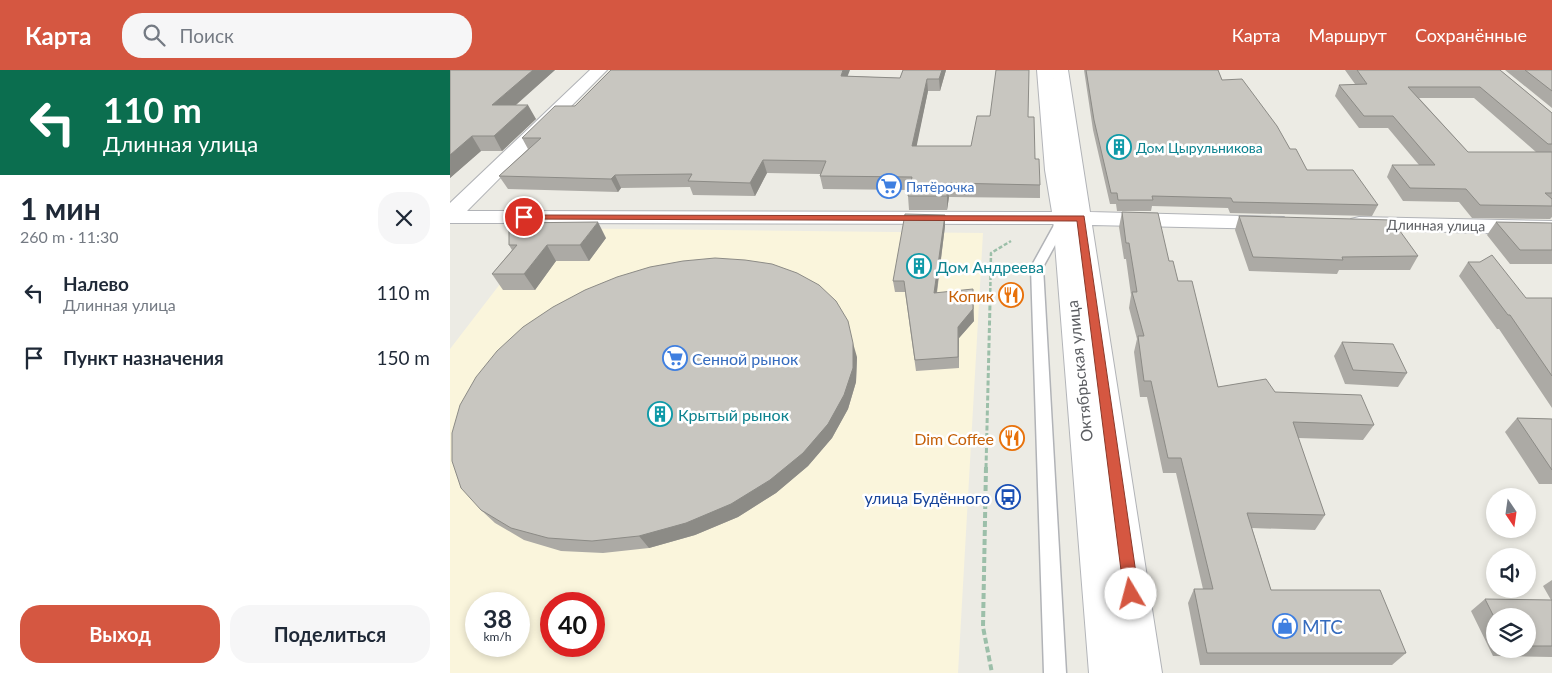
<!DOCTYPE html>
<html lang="ru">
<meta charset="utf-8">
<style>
:root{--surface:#fff;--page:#f6f6f7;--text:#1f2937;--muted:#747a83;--accent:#d55741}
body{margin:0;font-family:Lato,sans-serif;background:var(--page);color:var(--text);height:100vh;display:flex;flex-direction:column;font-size:19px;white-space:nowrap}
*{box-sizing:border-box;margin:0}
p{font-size:16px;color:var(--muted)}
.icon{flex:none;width:28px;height:28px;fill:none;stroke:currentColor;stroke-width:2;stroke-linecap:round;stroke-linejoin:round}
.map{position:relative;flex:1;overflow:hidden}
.panel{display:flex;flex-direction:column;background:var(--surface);width:450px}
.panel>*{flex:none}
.guide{background:#0b6e4f;color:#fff;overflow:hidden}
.needle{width:32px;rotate:167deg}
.tools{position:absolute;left:1036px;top:418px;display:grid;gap:10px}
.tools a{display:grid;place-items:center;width:50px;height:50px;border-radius:50%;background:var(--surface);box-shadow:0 2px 8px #0003;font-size:25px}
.speed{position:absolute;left:15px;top:522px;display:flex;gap:10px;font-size:25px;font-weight:700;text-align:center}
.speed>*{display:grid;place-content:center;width:65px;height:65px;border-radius:50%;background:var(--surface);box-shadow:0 2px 8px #0003;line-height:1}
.speed small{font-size:12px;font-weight:400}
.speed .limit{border:8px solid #d22;background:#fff;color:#111}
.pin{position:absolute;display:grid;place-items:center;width:42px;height:42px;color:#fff;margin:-21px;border:2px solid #fff;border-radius:50%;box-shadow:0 1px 5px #0007}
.me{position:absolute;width:55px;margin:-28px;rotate:352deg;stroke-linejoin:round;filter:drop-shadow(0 0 4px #0008)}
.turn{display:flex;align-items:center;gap:18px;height:105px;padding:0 20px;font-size:22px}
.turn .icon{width:65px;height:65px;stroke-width:2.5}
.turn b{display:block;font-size:35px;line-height:42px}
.round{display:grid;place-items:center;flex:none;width:52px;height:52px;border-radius:20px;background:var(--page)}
.summary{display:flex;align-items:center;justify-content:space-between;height:85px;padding:0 20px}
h1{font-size:30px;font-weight:700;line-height:38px}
.button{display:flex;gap:10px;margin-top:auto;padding:10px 20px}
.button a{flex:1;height:58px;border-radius:20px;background:var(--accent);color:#fff;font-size:20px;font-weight:700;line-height:58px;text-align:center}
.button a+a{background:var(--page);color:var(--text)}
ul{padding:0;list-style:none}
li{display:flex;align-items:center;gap:15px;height:65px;padding:0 20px}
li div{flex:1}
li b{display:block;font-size:19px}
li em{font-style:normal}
header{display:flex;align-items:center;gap:30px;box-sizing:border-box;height:70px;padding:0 25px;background:var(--accent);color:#fff}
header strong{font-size:24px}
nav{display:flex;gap:28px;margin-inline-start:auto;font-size:18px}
.search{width:350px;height:45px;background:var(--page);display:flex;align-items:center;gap:12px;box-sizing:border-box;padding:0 18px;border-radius:20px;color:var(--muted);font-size:19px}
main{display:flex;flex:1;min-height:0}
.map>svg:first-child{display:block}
.commercial{fill:#faf5dc;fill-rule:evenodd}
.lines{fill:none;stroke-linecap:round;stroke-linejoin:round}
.service-casing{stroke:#b1b3b7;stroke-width:3}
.tertiary-casing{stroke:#b1b3b7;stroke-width:2}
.secondary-casing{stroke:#b3b5b9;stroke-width:2}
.path-far2{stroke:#9cbfa9;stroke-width:2.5;stroke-dasharray:4 2;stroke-linecap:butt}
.path-far1{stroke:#9cbfa9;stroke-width:3;stroke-dasharray:5 2.5;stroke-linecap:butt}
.path{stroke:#9cbfa9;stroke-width:4;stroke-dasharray:6 3;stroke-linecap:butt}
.service{fill:#fff;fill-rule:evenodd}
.tertiary{fill:#fff;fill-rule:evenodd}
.secondary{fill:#fff;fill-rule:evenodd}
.wall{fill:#acaaa5;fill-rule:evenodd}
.shaded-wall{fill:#8c8b86}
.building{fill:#c8c6c0;stroke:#8c8b86}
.route{fill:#d55741;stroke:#8a392a}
.labels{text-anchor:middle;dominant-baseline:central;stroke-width:5;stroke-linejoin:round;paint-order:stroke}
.far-culture-label{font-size:14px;fill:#0d838f;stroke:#fff;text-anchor:start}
.far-shop-label{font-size:14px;fill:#366cbe;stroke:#fff;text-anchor:start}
.far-street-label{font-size:14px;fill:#5c5e62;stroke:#fff}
.culture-label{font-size:16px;fill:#0d838f;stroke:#fff;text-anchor:start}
.food-label{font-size:16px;fill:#c56008;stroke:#fff;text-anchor:end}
.shop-label{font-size:16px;fill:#366cbe;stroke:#fff;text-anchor:start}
.street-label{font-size:16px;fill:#5c5e62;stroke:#fff}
.transit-label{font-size:16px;fill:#164399;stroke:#fff;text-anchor:end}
.near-shop-label{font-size:19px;fill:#366cbe;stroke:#fff;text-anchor:start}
</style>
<header>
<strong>Карта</strong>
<div class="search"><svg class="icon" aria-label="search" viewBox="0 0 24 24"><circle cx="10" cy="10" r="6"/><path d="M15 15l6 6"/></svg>Поиск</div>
<nav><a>Карта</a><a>Маршрут</a><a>Сохранённые</a></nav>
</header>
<main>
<section class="panel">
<div class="guide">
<div class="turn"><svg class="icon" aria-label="left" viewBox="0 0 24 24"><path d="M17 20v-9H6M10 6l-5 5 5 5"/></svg><div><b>110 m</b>Длинная улица</div></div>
</div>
<div class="summary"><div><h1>1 мин</h1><p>260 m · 11:30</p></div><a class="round"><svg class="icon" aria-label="close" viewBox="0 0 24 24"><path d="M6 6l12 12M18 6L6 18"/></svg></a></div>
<ul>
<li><svg class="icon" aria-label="left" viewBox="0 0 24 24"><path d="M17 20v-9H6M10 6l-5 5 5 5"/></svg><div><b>Налево</b><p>Длинная улица</p></div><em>110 m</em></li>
<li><svg class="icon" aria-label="arrive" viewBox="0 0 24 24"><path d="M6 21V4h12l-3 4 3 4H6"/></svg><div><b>Пункт назначения</b></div><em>150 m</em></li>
</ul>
<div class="button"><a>Выход</a><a>Поделиться</a></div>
</section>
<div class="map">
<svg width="1102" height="603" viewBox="0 0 1102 603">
<rect width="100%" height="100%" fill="#ecebe4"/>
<!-- commercial -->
<path class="commercial" d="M93,158l440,5 -25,440h-508v-324zM26,534h43v42h-43zM101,534h43v42h-43z"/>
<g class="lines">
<defs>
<path id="service" d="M614,144l6,4 -27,49 23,406h-22l-13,-406 27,-49z"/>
<path id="tertiary" d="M140,0h17l-140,141 602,1 -17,-142h16l22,142 194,5 3,5 -3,5 -8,2 -184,-4 70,448h-40l-52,-449 -620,-1v-20z
M909,147l193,4v14l-201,-6 -3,-5 3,-5z"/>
<path id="secondary" d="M587,0h16l12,100 10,48 54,455h-40l-36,-455 -8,-48z"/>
</defs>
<!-- service casing -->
<use href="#service" class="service-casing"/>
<!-- tertiary casing -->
<use href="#tertiary" class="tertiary-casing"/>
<!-- secondary casing -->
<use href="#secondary" class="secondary-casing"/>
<!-- path-far2 -->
<path class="path-far2" d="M540,234l1,-51 20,-12"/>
<!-- path-far1 -->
<path class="path-far1" d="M536,398l4,-165"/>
<!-- path -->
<path class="path" d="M536,397l-3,160 9,46"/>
<!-- service -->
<use href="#service" class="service"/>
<!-- tertiary -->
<use href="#tertiary" class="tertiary"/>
<!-- secondary -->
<use href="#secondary" class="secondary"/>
</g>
<!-- wall -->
<path class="wall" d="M0,0h105l-39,35 20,14 -34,32h-21l-31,27z
M453,0h43l-6,21h-12l-12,55h55l57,-29 12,68v13l-91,-1 -2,13h-38l-1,-14 1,-6 -86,-1 -3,-13v-2l-53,-1 -12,23 -62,-1 -3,-8 -69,1 -3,4 -110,-3 -9,-13 29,-27 -6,-11 325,-62 53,2z
M634,0h134l4,10 68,69 17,21 71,35 -6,11 -142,-3 -2,-5 -76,-2 -1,5h-34l-1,-7h-6l-17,-74z
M895,0h155l52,43v104l-2,2 -78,-1 -13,-16 -56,-1 -16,-24 5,-12h27l-31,-37h-29l-24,-32 4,-11 16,-1zM969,28h55l62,54h-68z
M1055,0h47v38z
M672,142l47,49 9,20 40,106 57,5 99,33 -11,15 -65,-2 27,77 -10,15 -63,-2 19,62 135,63 -14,12h-192l-12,-62 6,-14h9l-27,-116h-13l-16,-76h-7l-6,-45 3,-13 -8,-31 2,-13 -5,-36h-2l-5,-32z
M495,145v11l-8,67 37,28 -15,17v30l-43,3 -11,-79h-10l-2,-11z
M789,146l179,40 -8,14h-71l-2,4 -88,-3 -14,-41z
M1046,152l56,1v41h-42l-23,-29z
M156,168l-17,23h-33l-21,29h-32l-11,-16 20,-24 -3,-5z
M1018,192l58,36h26v110l-53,-79h-2l-38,-53z
M892,272l65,31 -9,14 -53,-3 -11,-28z
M407,287l-1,25 -8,27 -16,29 -24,28 -32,27 -38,24 -43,18 -46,13 -46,5 -42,-2 -37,-11 -29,-17 -14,-13z
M1067,348l35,1v65h-13l-34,-52z
M1102,510v77l-59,-1 -22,-45 14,-12 66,1 -8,-14zM1045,546h33v33h-33z"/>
<!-- shaded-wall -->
<path class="shaded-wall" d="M83,0h22l-55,49 -8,-14z
M393,0h7l-7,18 -2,-12z
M492,0h4l-6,21 -1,-12z
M477,9l1,12 -14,68 -2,-13z
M78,35l8,14 -34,32 -8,-15z
M22,66l9,15 -31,27v-23z
M313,90l4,13 -12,23 -5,-13z
M165,105l6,13 -3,4 -7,-13z
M498,113l1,14 -2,13v-14z
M495,145v11l-10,79 -1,-12z
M148,152l8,16 -17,23 -9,-16z
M97,175l9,16 -21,29 -11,-16z
M523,219l1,32 -15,17v30l-1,-41z
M403,273l4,14 -1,25 -8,27 -16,29 -24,28 -32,27 -38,24 -43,18 -46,13 -10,-12z"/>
<!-- building -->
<path class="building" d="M0,0h83l-41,35h36l-34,31h-22l-22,19z
M161,0h232l-2,6 59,2 3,-8h39l-3,9h-12l-15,67h59l6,-30h13l6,-46h33l-1,47h6l1,42h4l1,26 -92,-2 -1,13h-39l4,-19 -92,-1 6,-15 -63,-1 -13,23 -62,-2 4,-7 -77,1 -4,4 -112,-3 42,-38h-19l33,-32h20z
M636,0h132l4,10 20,-1 35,47 13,23h6l11,21h46l25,35 -145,-3 -2,-4 -79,-2 1,4h-35l-1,-7h-6l-17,-73z
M907,0h143l52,43v31h-4l-68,-57h-72l60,65h84v41h-7l7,6v7l-72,-1 -14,-16 -56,-1 -18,-23h43l-42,-49h-29l-25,-31 28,-1z
M1075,0h27v21z
M672,142l36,1 11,48h4l5,20h14l26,106 48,-8 9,13 86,3 13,30 -81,-3 32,93 -78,-2 24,77h109l26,63h-199l-13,-64h19l-32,-131h-13l-17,-77h-7l-6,-45h6l-12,-44h5l-8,-49h-3z
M455,144l40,1 -11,78 39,-4v20l-15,18v30l-43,3 -11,-79h-11z
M789,146l153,4 26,36 -76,1 1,3 -90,-3z
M148,152l-18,23h-33l-23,29h-32l25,-29h-8v-22z
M1046,152l56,1v27h-32z
M1042,185l34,43h26v78l-42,-61h-2l-40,-53h12z
M265,188l30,2 27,4 25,9 22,12 17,16 12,20 5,22v25l-9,27 -16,29 -25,29 -33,27 -39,24 -45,19 -47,13 -47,5 -44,-3 -37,-10 -30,-18 -20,-22 -9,-27v-28l8,-28 16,-28 21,-26 26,-24 30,-20 32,-17 32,-13 33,-10 33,-6z
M892,272l51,2 14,29 -54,-3z
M1067,348l35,1v51z
M1035,529l67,1v46h-24v-30h-33v3z"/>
<!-- route -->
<path class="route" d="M70,145l564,1 55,378 -3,5 -5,2 -5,-2 -2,-5 -47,-373 -553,-2h-4z"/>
<!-- icons -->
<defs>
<symbol id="building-ring" viewBox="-11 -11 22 22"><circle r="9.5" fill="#fff" stroke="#0f9aa8" stroke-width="1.5"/><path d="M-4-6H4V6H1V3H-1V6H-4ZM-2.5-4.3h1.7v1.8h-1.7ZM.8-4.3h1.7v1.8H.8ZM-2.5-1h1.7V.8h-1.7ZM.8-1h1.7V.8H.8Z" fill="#0f9aa8"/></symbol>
<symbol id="supermarket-ring" viewBox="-11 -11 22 22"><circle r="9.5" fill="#fff" stroke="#3f7fe0" stroke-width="1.5"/><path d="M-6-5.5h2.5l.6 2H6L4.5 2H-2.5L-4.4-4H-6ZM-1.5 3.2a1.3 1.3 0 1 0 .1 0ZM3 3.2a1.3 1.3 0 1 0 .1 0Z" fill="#3f7fe0"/></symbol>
<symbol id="restaurant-ring" viewBox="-11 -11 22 22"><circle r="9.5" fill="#fff" stroke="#e8710a" stroke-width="1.5"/><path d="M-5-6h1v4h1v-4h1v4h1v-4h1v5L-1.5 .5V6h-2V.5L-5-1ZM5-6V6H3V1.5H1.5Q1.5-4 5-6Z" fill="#e8710a"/></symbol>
<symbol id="bus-ring" viewBox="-11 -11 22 22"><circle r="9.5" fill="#fff" stroke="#1a4fb4" stroke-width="1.5"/><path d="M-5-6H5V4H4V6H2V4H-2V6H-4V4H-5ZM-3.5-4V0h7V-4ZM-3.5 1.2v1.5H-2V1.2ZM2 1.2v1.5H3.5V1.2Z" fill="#1a4fb4"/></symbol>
<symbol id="shop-ring" viewBox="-11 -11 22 22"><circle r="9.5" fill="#fff" stroke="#3f7fe0" stroke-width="1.5"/><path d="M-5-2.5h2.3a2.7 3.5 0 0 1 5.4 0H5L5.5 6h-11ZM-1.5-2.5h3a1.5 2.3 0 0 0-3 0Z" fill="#3f7fe0"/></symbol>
</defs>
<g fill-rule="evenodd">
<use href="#building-ring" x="655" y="63" width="28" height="28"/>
<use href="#supermarket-ring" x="425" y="102" width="28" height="28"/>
<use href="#building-ring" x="455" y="182" width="28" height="28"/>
<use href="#restaurant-ring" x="547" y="211" width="28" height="28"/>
<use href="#supermarket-ring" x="211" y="274" width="28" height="28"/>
<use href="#building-ring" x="196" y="330" width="28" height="28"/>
<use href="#restaurant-ring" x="548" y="354" width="28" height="28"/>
<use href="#bus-ring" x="544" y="413" width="28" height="28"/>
<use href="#shop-ring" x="821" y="542" width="28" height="28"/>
</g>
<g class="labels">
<!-- far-culture labels -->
<g class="far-culture-label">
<text x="686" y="77">Дом Цырульникова</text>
</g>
<!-- far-shop labels -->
<g class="far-shop-label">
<text x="456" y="116">Пятёрочка</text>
</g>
<!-- far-street labels -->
<g class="far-street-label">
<text transform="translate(986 155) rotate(1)">Длинная улица</text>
</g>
<!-- culture labels -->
<g class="culture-label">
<text x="486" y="196">Дом Андреева</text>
<text x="228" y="344">Крытый рынок</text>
</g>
<!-- food labels -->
<g class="food-label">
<text x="544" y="225">Копик</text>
<text x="544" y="368">Dim Coffee</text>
</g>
<!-- shop labels -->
<g class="shop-label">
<text x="242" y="288">Сенной рынок</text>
</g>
<!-- street labels -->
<g class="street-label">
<text transform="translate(629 301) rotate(-96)">Октябрьская улица</text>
</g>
<!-- transit labels -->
<g class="transit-label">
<text x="540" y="427">улица Будённого</text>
</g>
<!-- near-shop labels -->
<g class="near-shop-label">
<text x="852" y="556">МТС</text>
</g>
</g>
</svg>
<div class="tools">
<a><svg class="needle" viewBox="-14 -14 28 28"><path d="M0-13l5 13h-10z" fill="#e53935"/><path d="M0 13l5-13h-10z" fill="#747a83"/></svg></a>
<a><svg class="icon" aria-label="sound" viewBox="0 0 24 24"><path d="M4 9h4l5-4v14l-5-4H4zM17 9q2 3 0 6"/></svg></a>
<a><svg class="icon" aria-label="layers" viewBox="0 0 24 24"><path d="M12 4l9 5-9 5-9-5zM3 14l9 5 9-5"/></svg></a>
</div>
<div class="speed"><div>38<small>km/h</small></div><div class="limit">40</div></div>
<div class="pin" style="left:74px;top:147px;background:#d93025"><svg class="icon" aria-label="arrive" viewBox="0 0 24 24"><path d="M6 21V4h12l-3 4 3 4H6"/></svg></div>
<svg class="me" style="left:681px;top:524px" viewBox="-20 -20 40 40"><circle r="19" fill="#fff"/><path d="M0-13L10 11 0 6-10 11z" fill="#d55741"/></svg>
</div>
</main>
